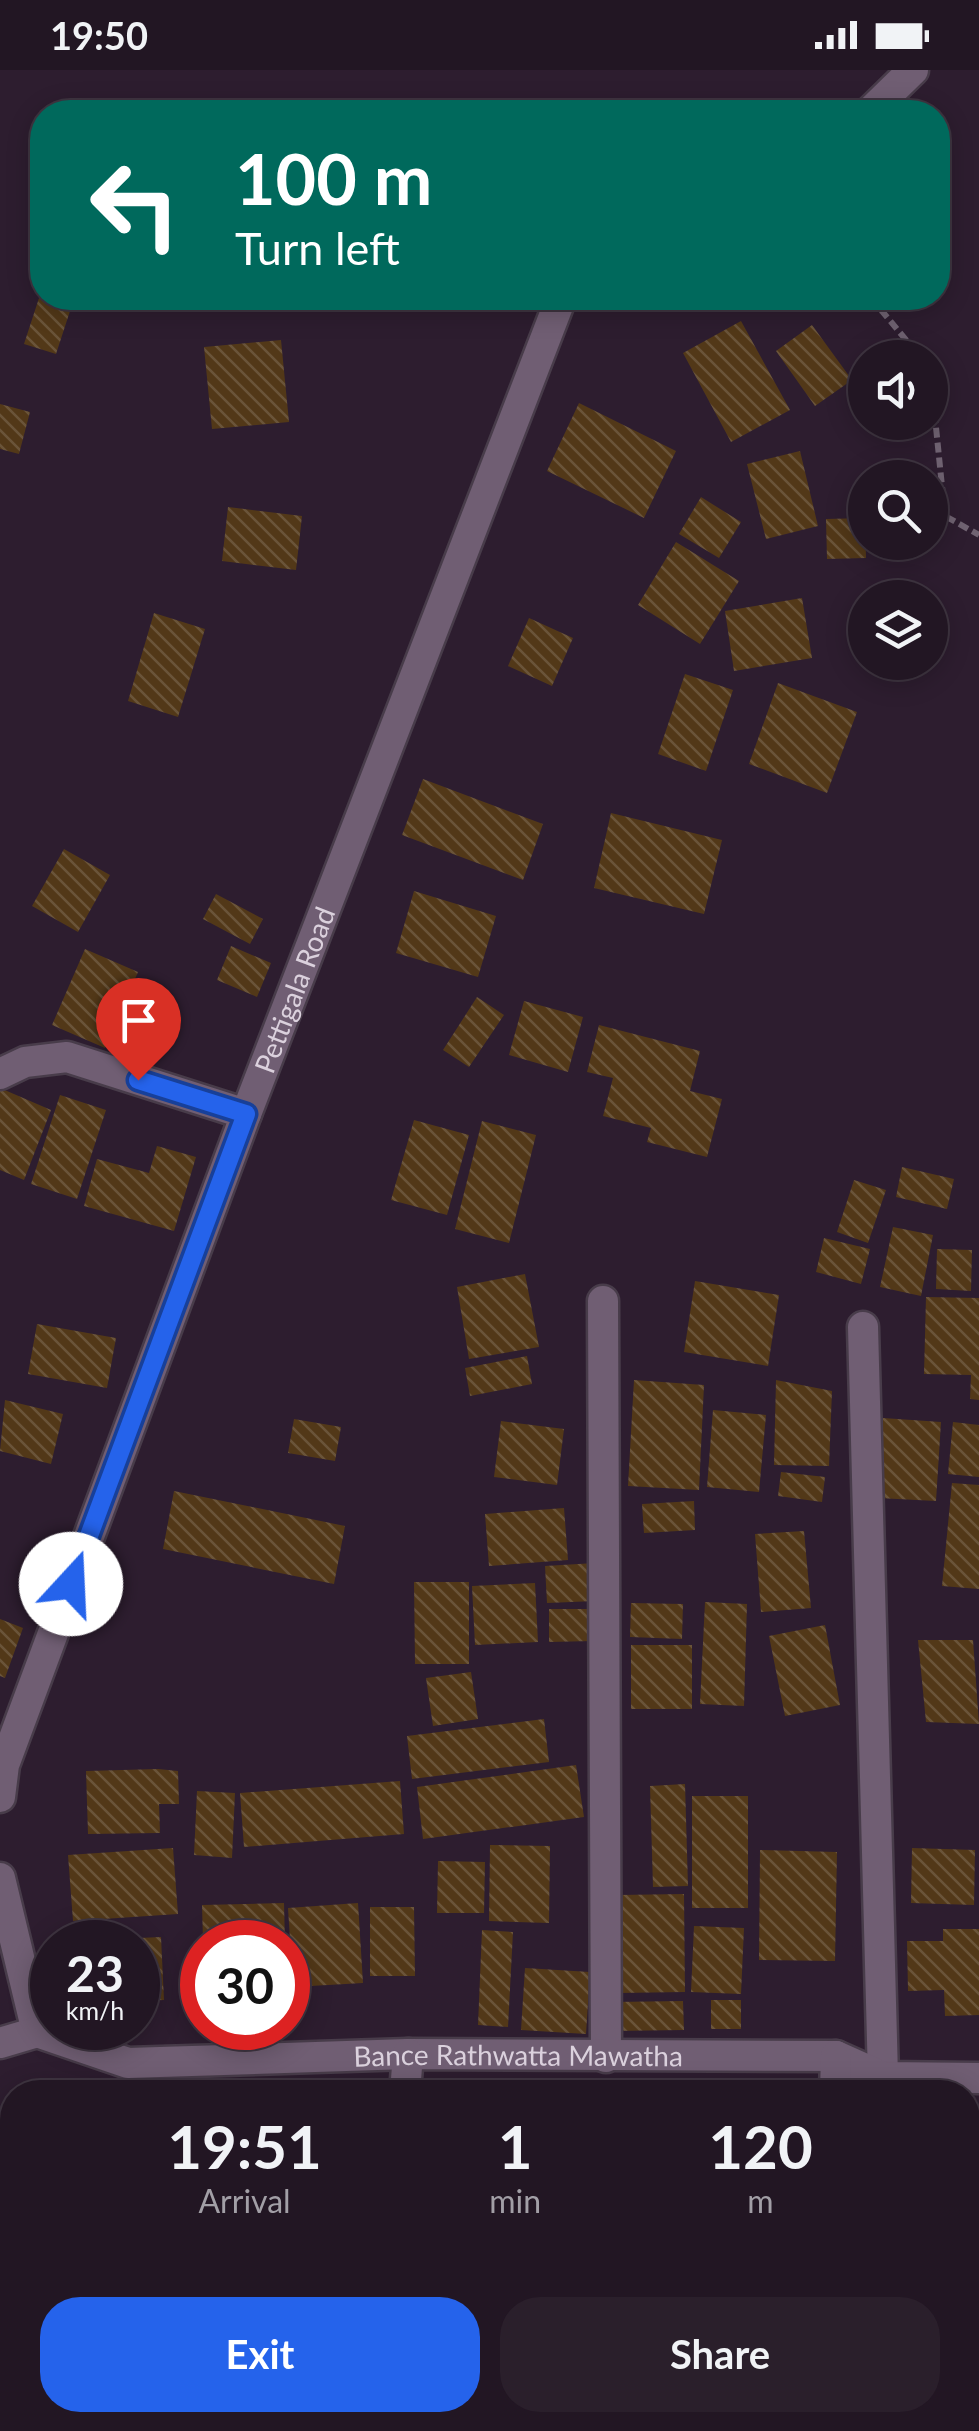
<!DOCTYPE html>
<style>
:root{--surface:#221623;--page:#2a1f2b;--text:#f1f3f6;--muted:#a29fa6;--line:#3f3541;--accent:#2563eb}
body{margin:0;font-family:Lato,sans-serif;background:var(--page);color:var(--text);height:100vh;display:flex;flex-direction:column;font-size:38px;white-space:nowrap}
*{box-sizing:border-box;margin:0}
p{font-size:32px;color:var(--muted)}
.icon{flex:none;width:55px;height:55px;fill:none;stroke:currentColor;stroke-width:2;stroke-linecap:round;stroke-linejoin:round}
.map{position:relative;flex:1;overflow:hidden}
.sheet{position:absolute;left:0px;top:2010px;width:980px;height:352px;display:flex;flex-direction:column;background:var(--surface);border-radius:40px 40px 0 0;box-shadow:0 5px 25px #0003,0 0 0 2px var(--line)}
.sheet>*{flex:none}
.banner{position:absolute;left:30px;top:30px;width:920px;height:210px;border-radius:40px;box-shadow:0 5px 25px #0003,0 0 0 2px var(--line);background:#00695c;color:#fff;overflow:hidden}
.controls{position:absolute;left:848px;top:270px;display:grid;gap:20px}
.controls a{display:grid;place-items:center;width:100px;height:100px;border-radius:50%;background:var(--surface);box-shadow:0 5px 25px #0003,0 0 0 2px var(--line);font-size:50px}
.speed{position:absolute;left:30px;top:1850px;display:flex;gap:20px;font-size:50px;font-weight:700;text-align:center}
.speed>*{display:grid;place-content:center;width:130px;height:130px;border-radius:50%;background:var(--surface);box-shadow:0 5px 25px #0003,0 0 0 2px var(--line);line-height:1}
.speed small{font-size:25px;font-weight:400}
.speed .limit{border:15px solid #d22;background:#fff;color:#111}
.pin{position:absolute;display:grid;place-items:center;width:85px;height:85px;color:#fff;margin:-102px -42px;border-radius:50% 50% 50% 0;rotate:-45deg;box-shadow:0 0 10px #0007}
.pin .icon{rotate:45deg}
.me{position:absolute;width:110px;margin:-55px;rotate:20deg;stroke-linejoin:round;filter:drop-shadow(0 0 8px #0008)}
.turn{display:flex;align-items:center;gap:35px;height:210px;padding:0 40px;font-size:45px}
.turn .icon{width:130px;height:130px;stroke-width:2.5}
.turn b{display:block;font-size:70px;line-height:85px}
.eta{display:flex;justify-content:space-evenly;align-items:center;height:170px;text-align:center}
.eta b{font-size:60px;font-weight:700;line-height:70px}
.cta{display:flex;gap:20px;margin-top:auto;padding:20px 40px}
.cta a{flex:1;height:115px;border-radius:40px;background:var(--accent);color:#fff;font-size:40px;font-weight:700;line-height:115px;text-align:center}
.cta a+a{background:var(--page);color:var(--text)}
.status{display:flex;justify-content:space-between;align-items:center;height:70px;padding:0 50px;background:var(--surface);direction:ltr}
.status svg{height:28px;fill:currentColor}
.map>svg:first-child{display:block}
.building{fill:url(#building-back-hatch)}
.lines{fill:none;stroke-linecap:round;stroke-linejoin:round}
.minor-casing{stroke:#483c4a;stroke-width:35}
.path{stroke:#706372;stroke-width:6;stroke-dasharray:10 5;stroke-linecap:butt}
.minor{stroke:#705e73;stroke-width:30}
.route-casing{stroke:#184099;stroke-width:25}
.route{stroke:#2563eb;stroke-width:18}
.labels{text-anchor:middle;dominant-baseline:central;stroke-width:8;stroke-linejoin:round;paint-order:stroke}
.street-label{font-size:28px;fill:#dbd1dd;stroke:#231325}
</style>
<div class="status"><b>19:50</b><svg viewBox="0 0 49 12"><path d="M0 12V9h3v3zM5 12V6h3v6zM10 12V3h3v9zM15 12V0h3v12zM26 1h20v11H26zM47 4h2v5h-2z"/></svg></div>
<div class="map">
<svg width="979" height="2361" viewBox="0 0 979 2361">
<defs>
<pattern id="building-back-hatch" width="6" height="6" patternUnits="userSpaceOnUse" patternTransform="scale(2.5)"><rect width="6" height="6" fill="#523818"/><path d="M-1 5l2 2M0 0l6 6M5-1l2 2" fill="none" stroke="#6a5439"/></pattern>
</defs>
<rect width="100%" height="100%" fill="#2d1d2f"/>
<!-- building -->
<path class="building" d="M39,228l32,10 -15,46 -32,-10z
M741,251l49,89 -59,32 -48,-89z
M812,255l40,55 -37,26 -39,-55z
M281,270l8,82 -77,7 -8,-82z
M579,333l97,48 -32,67 -97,-47z
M0,334l30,8 -11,42 -19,-5z
M800,381l18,75 -52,13 -19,-75z
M701,427l40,25 -22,36 -40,-24z
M228,437l74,9 -6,54 -74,-9z
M865,448l1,40 -39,1 -1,-40z
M676,472l63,39 -39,63 -62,-39z
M802,528l10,60 -78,13 -9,-60z
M154,543l51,16 -27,88 -50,-16z
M529,548l44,20 -21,48 -44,-20z
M685,604l48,16 -27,81 -48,-17z
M778,613l79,29 -30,81 -78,-29z
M423,709l120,45 -20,56 -121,-45z
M611,743l111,27 -18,74 -110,-26z
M64,779l46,26 -32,57 -46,-26z
M414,821l82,25 -18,61 -82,-24z
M216,824l47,25 -13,25 -47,-25z
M231,876l40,17 -14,34 -40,-17z
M85,879l53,23 -33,76 -53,-23z
M477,927l27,18 -35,52 -26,-17z
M524,931l59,16 -15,55 -59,-17z
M599,955l101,26 -10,40 32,8 -15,58 -60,-15 4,-14 -48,-12 10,-38 -26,-6z
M0,1018l51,22 -27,70 -24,-10z
M60,1025l46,15 -29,89 -46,-15z
M414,1050l55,15 -22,80 -56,-15z
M482,1051l54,14 -27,108 -54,-14z
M157,1076l39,11 -22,74 -90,-25 13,-47 52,14z
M902,1097l52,12 -7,30 -51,-12z
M854,1110l32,10 -18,53 -31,-11z
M893,1157l40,8 -12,61 -41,-9z
M824,1168l46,11 -9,35 -45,-12z
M937,1179l35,1 -1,41 -35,-2z
M525,1204l14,73 -70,12 -12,-72z
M695,1211l84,14 -11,71 -84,-14z
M926,1227l53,1v102l-9,-1 1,-24 -47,-1z
M37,1254l79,14 -9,50 -79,-14z
M527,1286l5,28 -62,12 -5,-28z
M634,1310l70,5 -5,105 -71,-4z
M776,1310l56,11 -3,75 -55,-1z
M5,1330l58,14 -12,50 -51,-13z
M713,1340l53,5 -7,77 -52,-5z
M883,1348l58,4 -5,79 -58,-3z
M294,1349l47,8 -6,34 -47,-8z
M501,1351l63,8 -7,56 -63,-8z
M953,1352l26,3v52l-31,-3z
M781,1402l44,5 -3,25 -44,-6z
M952,1413l27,2v104l-37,-3z
M174,1421l171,35 -11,58 -171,-35z
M694,1431l1,29 -51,3 -2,-29z
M564,1438l4,52 -79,6 -4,-52z
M804,1461l7,77 -50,4 -6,-78z
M595,1493l1,38 -49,2 -2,-37z
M414,1512h55v82h-54z
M535,1513l3,59 -63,3 -3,-59z
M705,1532l42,2 -3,102 -44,-2z
M631,1533l52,1 -1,35 -52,-2z
M549,1539h45v32l-45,1z
M0,1549l23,9 -18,50 -5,-2z
M825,1555l15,80 -55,11 -16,-80z
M918,1570h55l6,84 -53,-2z
M631,1575h61v64h-61z
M471,1602l7,47 -45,7 -7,-48z
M544,1649l5,43 -137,17 -5,-43z
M576,1695l8,52 -161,22 -6,-52z
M158,1699l20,2 1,33h-20l1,29 -72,1 -2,-63z
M400,1711l4,53 -160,13 -4,-54z
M685,1714l3,102 -35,1 -3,-101z
M197,1721l38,2 -3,65 -38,-3z
M692,1726h56v112h-56z
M490,1775l60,1 -1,77 -60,-2z
M173,1778l5,66 -105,7 -5,-66z
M912,1778l63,2 -1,55 -63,-2z
M760,1780l77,2 -2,109 -76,-1z
M438,1791l47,1 -1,51h-47z
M684,1824l1,98 -66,1 -1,-98z
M284,1833l1,39h-82l-1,-37z
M358,1833l5,80 -70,4 -5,-79z
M370,1837h44l1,69h-45z
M694,1856l50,2 -3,66 -50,-2z
M943,1859h36v86l-34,1 -1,-26 -36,1 -1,-50h36z
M482,1860l31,2 -5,95 -30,-2z
M161,1867l3,63 -26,1v-59l-22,-3z
M525,1898l65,4 -4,62 -65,-4z
M711,1930h30v29h-30z
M683,1931l1,29 -71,1 -1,-29z
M968,2077l11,2 -6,85 -5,-1z
M968,2209l11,1v36h-11z
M968,2254l11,1v35l-11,-1z
M421,2350h46v11h-45z"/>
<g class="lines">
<defs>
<g id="minor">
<path d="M870,42l43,-42"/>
<path d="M0,1004l25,-12 42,-5 179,57"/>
<path d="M603,1231l3,756"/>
<path d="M863,1257l20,750"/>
<path id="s1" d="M0,1727l4,-32 242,-651 315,-816"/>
<path d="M0,1808l37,154"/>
<path id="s2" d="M0,1973l37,-11 91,31 280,-9 428,2 47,21 96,1"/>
<path d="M405,2022l3,-38"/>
<path d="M835,2022l1,-36"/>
<path d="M395,2350l1,11"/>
<path d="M827,2361l1,-11"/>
</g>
</defs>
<!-- minor casing -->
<use href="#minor" class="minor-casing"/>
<!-- path -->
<path class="path" d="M853,228l29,13 39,47
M930,298l15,148 34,19"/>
<!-- minor -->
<use href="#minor" class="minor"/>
</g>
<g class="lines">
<defs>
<path id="route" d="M71,1514l175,-470 -108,-34"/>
</defs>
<!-- route casing -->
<use href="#route" class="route-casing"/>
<!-- route -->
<use href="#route" class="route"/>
</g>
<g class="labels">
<!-- street labels -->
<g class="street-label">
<text stroke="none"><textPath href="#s1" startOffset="860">Pettigala Road</textPath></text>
<text stroke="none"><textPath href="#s2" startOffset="525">Bance Rathwatta Mawatha</textPath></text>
</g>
</g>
</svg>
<div class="controls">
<a><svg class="icon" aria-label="sound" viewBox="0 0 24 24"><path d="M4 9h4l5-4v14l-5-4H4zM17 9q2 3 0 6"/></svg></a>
<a><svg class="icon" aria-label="search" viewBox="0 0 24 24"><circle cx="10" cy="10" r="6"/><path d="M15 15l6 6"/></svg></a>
<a><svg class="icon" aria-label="layers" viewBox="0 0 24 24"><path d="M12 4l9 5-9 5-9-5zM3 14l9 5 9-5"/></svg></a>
</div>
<div class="speed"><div>23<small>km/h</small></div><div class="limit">30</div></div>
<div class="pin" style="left:138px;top:1010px;background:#d93025"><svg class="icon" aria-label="arrive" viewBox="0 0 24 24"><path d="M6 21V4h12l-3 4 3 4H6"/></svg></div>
<svg class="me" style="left:71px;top:1514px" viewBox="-20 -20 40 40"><circle r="19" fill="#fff"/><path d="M0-13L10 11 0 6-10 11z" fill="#2563eb"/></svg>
<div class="banner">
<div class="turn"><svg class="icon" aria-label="left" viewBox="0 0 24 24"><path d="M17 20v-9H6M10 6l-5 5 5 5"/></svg><div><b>100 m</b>Turn left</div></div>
</div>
<section class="sheet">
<div class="eta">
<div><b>19:51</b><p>Arrival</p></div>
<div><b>1</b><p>min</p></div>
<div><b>120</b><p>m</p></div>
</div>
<div class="cta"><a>Exit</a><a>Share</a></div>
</section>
</div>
